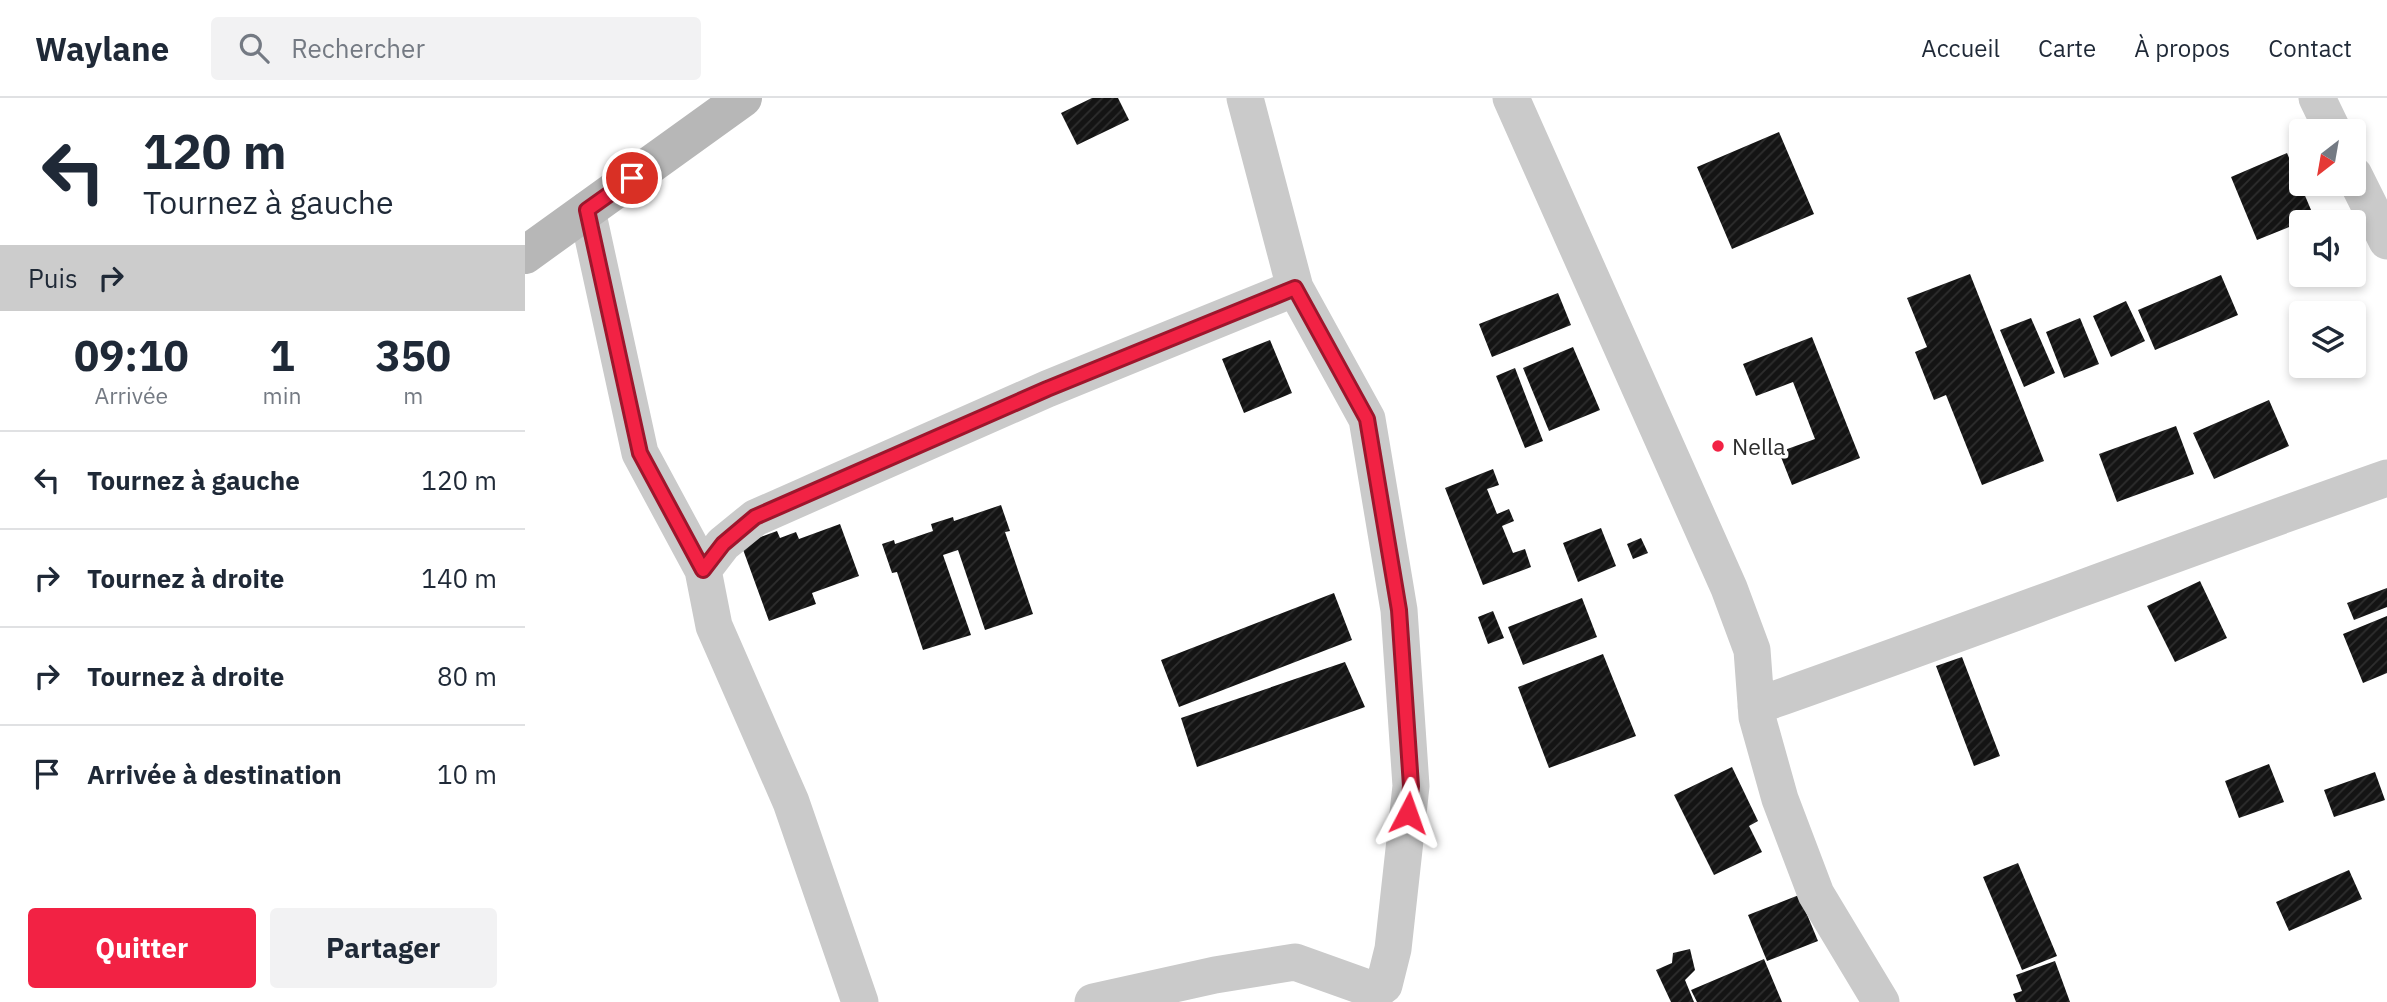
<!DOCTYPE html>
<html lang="fr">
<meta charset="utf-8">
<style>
:root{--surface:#fff;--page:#f2f2f3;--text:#1f2937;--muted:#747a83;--line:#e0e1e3;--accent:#f22244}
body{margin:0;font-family:"IBM Plex Sans",sans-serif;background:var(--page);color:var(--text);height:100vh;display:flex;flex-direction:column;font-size:26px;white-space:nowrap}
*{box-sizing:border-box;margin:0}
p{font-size:23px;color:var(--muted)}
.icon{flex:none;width:38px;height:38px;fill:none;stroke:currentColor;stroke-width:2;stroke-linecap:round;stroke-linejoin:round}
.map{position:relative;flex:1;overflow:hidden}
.panel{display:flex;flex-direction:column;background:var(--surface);width:525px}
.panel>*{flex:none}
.guide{background:#fff;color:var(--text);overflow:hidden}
.needle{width:46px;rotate:211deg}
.tools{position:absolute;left:1764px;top:21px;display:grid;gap:14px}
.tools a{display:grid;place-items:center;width:77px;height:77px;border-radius:7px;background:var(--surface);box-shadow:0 4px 10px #0003;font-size:35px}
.pin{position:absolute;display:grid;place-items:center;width:60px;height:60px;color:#fff;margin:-30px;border:4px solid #fff;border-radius:50%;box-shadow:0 2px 7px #0007}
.me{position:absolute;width:77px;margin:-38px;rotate:4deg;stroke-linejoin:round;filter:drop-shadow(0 0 5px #0008)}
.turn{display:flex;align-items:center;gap:24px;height:147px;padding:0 28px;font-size:32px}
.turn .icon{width:91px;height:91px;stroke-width:2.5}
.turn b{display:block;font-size:49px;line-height:60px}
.then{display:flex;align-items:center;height:66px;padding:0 28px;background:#0003;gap:14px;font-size:26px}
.eta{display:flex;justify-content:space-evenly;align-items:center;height:119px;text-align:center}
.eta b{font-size:42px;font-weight:700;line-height:49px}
.cta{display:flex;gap:14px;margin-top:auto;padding:14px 28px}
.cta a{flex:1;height:80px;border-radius:7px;background:var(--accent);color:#fff;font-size:28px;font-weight:700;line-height:80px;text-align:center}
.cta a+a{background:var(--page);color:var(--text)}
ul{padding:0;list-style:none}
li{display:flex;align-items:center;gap:21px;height:98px;padding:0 28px;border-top:2px solid var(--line)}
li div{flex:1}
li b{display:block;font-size:26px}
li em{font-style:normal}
header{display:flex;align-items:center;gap:42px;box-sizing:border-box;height:98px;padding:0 35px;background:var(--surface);border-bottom:2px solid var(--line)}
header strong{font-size:33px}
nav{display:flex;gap:38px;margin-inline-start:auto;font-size:24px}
.search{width:490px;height:63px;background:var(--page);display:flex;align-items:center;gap:18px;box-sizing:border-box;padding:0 24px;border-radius:7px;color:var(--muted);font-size:26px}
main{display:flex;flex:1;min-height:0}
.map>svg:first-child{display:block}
.building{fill:url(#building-hatch)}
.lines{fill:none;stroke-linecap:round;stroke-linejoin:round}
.minor{stroke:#cacaca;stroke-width:37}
.secondary{stroke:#b7b7b7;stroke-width:38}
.route-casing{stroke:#9d162c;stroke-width:18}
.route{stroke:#f22244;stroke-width:12}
.poi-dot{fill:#f22244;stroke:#fff;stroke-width:2.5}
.labels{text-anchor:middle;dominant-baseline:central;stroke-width:7;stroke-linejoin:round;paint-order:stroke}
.poi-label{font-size:23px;fill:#2d2d2d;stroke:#fff;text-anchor:start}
</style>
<header>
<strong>Waylane</strong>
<div class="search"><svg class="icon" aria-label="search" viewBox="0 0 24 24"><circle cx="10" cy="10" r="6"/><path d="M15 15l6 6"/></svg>Rechercher</div>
<nav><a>Accueil</a><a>Carte</a><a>À propos</a><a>Contact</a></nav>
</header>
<main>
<section class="panel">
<div class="guide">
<div class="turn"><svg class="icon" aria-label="left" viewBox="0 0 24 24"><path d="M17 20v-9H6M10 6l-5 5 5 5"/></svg><div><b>120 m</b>Tournez à gauche</div></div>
<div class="then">Puis<svg class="icon" aria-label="right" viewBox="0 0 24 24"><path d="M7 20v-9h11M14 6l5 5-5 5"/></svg></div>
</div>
<div class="eta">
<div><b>09:10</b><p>Arrivée</p></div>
<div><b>1</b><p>min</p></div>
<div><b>350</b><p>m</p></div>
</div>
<ul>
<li><svg class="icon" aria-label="left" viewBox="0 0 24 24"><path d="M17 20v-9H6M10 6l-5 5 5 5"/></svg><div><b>Tournez à gauche</b></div><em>120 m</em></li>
<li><svg class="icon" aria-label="right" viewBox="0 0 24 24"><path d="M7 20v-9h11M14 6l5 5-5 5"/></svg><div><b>Tournez à droite</b></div><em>140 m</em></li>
<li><svg class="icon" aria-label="right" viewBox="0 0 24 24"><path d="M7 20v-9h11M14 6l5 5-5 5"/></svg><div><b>Tournez à droite</b></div><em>80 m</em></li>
<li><svg class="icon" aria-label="arrive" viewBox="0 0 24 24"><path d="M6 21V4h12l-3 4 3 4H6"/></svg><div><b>Arrivée à destination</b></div><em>10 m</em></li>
</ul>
<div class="cta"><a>Quitter</a><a>Partager</a></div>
</section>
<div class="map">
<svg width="1862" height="904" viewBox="0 0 1862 904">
<defs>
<pattern id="building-hatch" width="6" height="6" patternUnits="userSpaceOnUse" patternTransform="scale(1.75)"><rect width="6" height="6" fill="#141414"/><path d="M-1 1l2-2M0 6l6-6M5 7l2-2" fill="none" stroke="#2e2e2e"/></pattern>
</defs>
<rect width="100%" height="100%" fill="#fff"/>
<!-- building -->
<path class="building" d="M567,0h26l11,22 -52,25 -16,-32z
M1254,34l35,82 -82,35 -35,-82z
M1762,55l27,64 -57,23 -26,-63z
M1445,176l74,187 -62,24 -36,-90 -12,5 -19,-48 12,-5 -20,-49z
M1696,177l17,40 -83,35 -17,-40z
M1033,195l13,32 -79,32 -13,-33z
M1601,203l19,40 -34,16 -18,-41z
M1506,220l24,55 -31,14 -24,-57z
M1555,220l19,46 -35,14 -18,-46z
M1287,239l48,121 -68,27 -13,-33 36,-13 -22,-57 -37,14 -13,-32z
M745,242l22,53 -48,20 -22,-54z
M1048,249l27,63 -51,21 -26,-63z
M990,270l28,73 -18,7 -29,-72z
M1744,302l20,46 -75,33 -21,-46z
M1651,328l18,48 -77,28 -18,-48z
M968,371l6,16 -12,4 10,25 12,-5 5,12 -12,5 11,27 12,-4 6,18 -48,18 -38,-97z
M476,407l9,26 -5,1 28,82 -48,16 -27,-80 -15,5 28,80 -48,15 -26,-78 -5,1 -10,-29 12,-4 1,4 38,-13 -2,-7 22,-7 1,4z
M315,426l19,52 -47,17 4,11 -47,17 -28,-77 36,-13 3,7 16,-6 3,7z
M1076,430l15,38 -38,16 -15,-39z
M1116,440l7,15 -15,6 -6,-15z
M1675,483l27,57 -52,24 -28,-56z
M1862,490v19l-33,13 -7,-17z
M809,495l18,47 -173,67 -18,-47z
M1057,500l15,39 -74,28 -15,-38z
M968,513l11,27 -16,6 -10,-27z
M1862,518v57l-24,10 -20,-49z
M1078,556l33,82 -87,32 -31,-81z
M1437,559l38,99 -26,10 -38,-100z
M820,564l20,45 -168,60 -16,-49z
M1744,666l15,38 -45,16 -14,-37z
M1207,669l26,54 -9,5 13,26 -48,23 -40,-80z
M1850,674l10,28 -51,17 -10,-27z
M1493,765l39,93 -35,14 -39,-93z
M1824,772l13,29 -73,32 -13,-29z
M1274,797l19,46 -51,20 -19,-46z
M1165,851l5,21 -10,10 9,22h-23l-15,-32 16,-7 1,-10z
M1239,861l18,43h-85l-6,-12z
M1530,863l15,41h-54l-3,-8 9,-3 -6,-16z"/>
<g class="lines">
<!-- minor -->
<path class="minor" d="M986,0l218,490 23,62 5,67 23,82 36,95 65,108
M1792,0l16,33
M1829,77l33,66
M62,112l53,243 63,117
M1231,608c211,-74 420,-154 631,-228
M335,904l-69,-200 -77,-176 -11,-56 20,-26 32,-26 292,-129 248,-101
M568,904l122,-27 80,-13 81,29 8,-6 9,-36 18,-163 -12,-176 -32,-191 -72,-131 -50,-190"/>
<!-- secondary -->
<path class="secondary" d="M0,157l218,-157"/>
</g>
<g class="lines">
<defs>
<path id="route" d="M107,80l-45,32 53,243 63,117 20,-26 32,-27 292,-128 248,-101 72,131 32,191 12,176 -3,27"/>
</defs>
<!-- route casing -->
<use href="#route" class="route-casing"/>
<!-- route -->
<use href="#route" class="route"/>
</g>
<!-- markers -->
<circle class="poi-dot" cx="1193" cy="348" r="7"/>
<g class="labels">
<!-- poi labels -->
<g class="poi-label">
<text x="1207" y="348">Nella</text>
</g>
</g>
</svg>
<div class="tools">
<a><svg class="needle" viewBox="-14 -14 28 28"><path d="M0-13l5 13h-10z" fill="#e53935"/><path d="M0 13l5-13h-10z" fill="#747a83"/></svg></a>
<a><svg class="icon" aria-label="sound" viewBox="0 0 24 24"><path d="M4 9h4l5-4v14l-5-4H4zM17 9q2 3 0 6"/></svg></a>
<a><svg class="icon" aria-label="layers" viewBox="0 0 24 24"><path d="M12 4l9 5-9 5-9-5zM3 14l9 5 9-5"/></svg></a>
</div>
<div class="pin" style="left:107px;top:80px;background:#d93025"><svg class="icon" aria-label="arrive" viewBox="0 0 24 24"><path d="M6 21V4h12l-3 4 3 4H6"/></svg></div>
<svg class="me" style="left:883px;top:715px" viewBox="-20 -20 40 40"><path d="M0-17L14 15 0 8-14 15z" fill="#f22244" stroke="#fff" stroke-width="4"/></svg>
</div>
</main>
